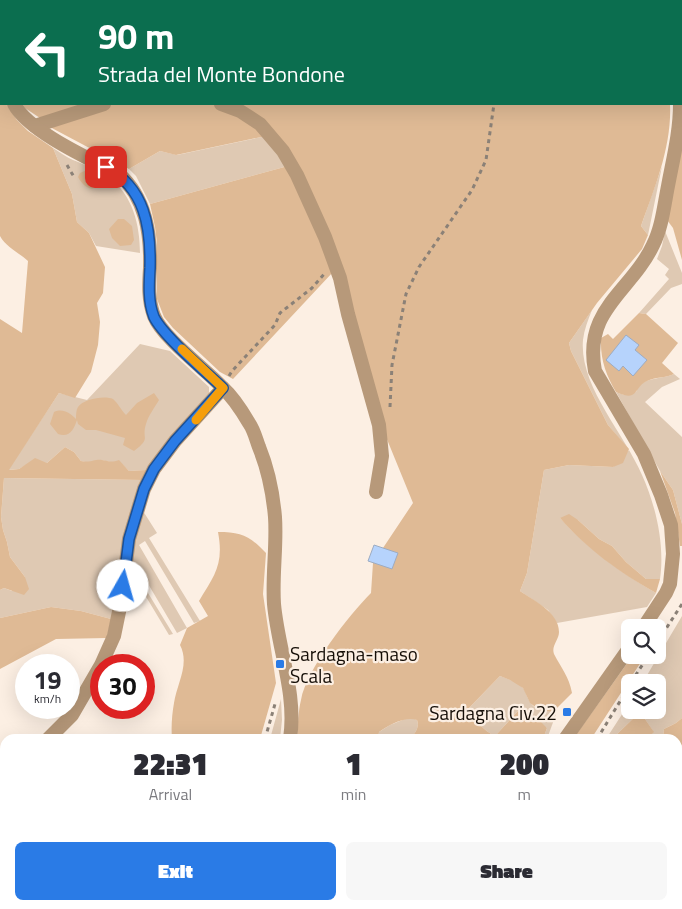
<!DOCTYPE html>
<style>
:root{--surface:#fff;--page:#f7f7f7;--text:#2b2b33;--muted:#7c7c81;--accent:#2a7be6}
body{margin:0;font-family:"Titillium Web",sans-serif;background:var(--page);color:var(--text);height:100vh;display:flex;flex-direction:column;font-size:19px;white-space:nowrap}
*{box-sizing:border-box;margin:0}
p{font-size:16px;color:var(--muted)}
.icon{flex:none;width:28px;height:28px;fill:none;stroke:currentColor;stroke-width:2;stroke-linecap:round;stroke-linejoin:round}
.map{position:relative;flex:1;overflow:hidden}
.sheet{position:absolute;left:0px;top:734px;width:682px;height:176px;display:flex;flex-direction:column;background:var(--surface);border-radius:15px 15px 0 0;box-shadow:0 5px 20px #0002}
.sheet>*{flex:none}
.hud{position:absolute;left:0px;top:0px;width:682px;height:105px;box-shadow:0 5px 20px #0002;background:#0b6e4f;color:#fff;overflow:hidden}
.controls{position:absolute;left:621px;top:619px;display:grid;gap:10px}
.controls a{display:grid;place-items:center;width:45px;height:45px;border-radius:8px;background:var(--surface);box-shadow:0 5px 20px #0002;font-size:25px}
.speed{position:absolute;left:15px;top:654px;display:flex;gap:10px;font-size:25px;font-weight:700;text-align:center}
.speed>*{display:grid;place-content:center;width:65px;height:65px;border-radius:50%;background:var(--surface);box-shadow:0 5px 20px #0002;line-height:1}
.speed small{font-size:12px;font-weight:400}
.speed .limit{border:8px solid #d22;background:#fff;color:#111}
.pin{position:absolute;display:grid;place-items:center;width:42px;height:42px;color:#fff;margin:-21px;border-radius:10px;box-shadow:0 2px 8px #0006}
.me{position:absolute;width:55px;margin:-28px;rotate:7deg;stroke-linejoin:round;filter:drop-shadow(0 0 4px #0008)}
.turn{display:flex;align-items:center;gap:18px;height:105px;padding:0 15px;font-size:22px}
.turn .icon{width:65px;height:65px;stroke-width:2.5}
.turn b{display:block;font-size:35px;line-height:42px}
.eta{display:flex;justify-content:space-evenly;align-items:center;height:85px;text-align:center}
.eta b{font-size:30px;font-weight:800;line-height:35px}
.button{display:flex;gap:10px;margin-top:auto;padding:10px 15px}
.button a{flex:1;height:58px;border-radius:8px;background:var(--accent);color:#fff;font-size:20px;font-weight:800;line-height:58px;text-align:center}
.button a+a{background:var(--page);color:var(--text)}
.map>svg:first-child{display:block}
.green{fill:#dfc9b3}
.forest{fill:#dfba95}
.building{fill:#b6d3fc;stroke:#9dacc2}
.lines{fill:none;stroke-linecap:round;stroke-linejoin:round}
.path{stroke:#8b8177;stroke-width:3;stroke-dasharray:4 4;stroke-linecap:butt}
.minor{stroke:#b7997a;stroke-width:14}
.tertiary{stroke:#b7997a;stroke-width:14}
.route-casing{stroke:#1b5096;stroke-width:12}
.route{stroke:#2a7be6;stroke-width:9}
.slow{stroke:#f59e0b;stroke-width:9}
.poi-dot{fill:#2a7be6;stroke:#fcefe3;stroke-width:2}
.labels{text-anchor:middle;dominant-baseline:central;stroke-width:4.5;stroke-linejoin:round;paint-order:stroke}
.poi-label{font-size:19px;fill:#150e07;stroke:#fcefe3;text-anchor:start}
</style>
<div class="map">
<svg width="682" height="909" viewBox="0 0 682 909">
<rect width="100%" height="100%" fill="#fcefe3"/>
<!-- green -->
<path class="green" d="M266,136l22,30 -138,38 -14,-28 -7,-7 31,-18 17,4z
M53,148c7,4 13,9 20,12 12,5 25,9 35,17 25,17 32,49 32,76l-44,-7 -7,-13 -12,-11 -5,-28z
M662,166l-14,69 -7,-9z
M665,231l17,42v11l-11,4 -25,26 -7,-1 30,-34 -4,-4 4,-6 -12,-10 5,-13z
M592,310c-4,10 -8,20 -9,30 -4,46 41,93 59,135 14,31 23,70 18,104h-14l-20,-17 -14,-16 -13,-7 -21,-19 -18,-2c28,31 60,54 96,75l-9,14 -90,16 -9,-13 -28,-19 7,-18 17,-103 25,-5 44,2 16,-17 -21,-25 -37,-74 -2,-8z
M140,344l30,7 39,36v8l-60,75 -20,1 -6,-6 -22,-5 -12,3 -8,-2 -7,-9 -9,-5 -18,16 -16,-1 -12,7 -11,1 51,-77 28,7z
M674,374l6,5 -18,8 -17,15 37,35v87l-9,-34 -13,-19 -44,-79 8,3 12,-3c5,-16 26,-12 38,-18z
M4,478l139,2 -32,139 -30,-8 -30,-4 -51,11v-28l4,-2 8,3 13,-14 -15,-20 -3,-15 -4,-12 -2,-13z
M143,511l14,22 -8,5 51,83 -6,2 -49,-82 -6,4 48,83 -10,5 -40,-68 -3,5 39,64 -4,1 -36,-60 -2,7 -4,-6 2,-15z
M682,616v102l-6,5 -12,6 -1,10h-17l7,-8 -8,-12 -1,-9h14v-28h-15z
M500,676c8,3 19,6 24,13 4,8 5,16 14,20 6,2 13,0 18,5l-9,25h-4l4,-11 -29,-17 -23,25c-11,-5 -21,-16 -26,-28z
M281,699l1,21 -2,19h-10z
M630,702v8h12l-30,29h-6z
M410,717l7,3c3,7 -2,14 -8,19h-31l1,-7 11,-7z
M678,769l4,2v78l-4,4z
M682,860v49h-43l-1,-2 6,-2h34v-43z"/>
<!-- forest -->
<path class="forest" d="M0,0h653l-652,1v80z
M0,96l1,8h5l11,16 11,11 25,17 19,46 5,28 12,11 16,34 -2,26 -6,10 3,19 -2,23 -7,27 -16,26 -16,-5 -50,77 10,-1 16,-11 12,5 18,-16 9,5 7,9c11,2 13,-2 21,-1 7,1 9,3 17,0l10,11 17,-1 -3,10 -139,-2 -3,39 2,13 4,12 3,15 15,20 4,12 -5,6 -20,-7 -4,2v-271l22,14 6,-72c-10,-9 -22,-14 -28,-25z
M22,104h65l-47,14 -15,-10z
M113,104l103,1 23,8 27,23 -90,19 -16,-4 -31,18 -81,-43z
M231,104h439c2,42 -15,83 -29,122l7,9 -6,14 -45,54 -28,40 2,8 37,74 21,24 -6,14 -10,4 -44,-2 -25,5 -17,103 -7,18c13,9 39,21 39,41 0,8 -8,14 -5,22 7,14 15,22 18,39l-19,19 -15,-3 -8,-6 -7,-15 -13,-8 -10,-4 -31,32c5,12 15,23 26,28l23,-25c12,-2 21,9 29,17l-4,11h-134c6,-5 11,-12 8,-19 -12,-4 -28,5 -38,12l-1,7h-81c1,-13 1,-27 4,-39 5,-30 48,-85 70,-107l2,-30 40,-60 -29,-71 -17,-72 -81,-212z
M682,147v113l-9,-32 -6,-8z
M288,166l45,106 -100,107 -13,-7 -47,-44 -9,-11 -7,-18v-56l-2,-16 -5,-23z
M89,169l10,5 3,7c-8,13 -18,7 -24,-4l2,-4z
M118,219h6l8,7 2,14 -3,5 -11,1 -8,-8 -3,-9z
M639,313l7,1 32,29 -16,20 12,11c-8,4 -19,3 -27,7 -8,3 -10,12 -15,14 -5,2 -11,-1 -16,-3 -10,-17 -16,-33 -15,-54l7,-4 5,5z
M154,393l5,7c-4,7 -11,16 -13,24 -5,16 6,13 -12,27l-11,-6 2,-7 -29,-8h-10l-8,-6 -1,-4c-3,9 -7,18 -19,14l-8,-10 4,-12c9,-4 16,1 22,7 0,-4 0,-9 2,-12 5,-8 27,-12 35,-8 5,4 8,11 13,16l11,-12z
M660,471l13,19 9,34v22h-2l-5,-33z
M569,514l9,6 21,19 13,7 14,16 20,17h14l-4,14c-37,-21 -68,-43 -96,-75z
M218,532c23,0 32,4 48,21l-3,41 13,89 -16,56h-88c-1,-12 0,-25 2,-36 3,-20 16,-39 6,-58l7,-17 21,-12 -9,-15c16,-26 25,-37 19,-69z
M51,607l30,4 30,8 -4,19 -51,1 -56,30v-51z
M633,655l8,7 -50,77h-18z
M642,710h2l1,9 9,13 -8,7h-34z
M682,718v26l-4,6v-11h-15l1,-10 12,-6z
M19,905h112l-2,4h-112z
M261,905h176l-3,4h-173z"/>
<!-- building -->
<path class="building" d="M626,335l13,10 -4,5 12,10 -14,16 -10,-10 -4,5 -13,-11z
M374,545l24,8 -6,16 -24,-8z"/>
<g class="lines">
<!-- path -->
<path class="path" d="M520,1v-1
M67,165l7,12
M229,376l3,-5 43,-46 5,-12 32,-25 13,-15
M390,407l2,-42 14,-71 13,-27 53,-77 14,-30 8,-56
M658,641l24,-37
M631,682l18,-27
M265,739l10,-35
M597,739l33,-54
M678,757l4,-6
M678,857l4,-2
M134,909l2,-4
M162,909l3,-4"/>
<!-- minor -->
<path class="minor" d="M221,104l19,7 20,13 23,27 14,24 28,62 15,41 8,36 31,111 3,31 -6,36
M35,126l69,-22
M101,665l13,-29 7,-34 8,-63 15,-50 10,-20 21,-28 48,-53
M48,739l24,-24 29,-50
M0,793l5,-7
M239,909v-4"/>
<!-- tertiary -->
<path class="tertiary" d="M660,1v-1
M0,84l1,1
M14,104c15,28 76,55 105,70 27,24 32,60 31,94 -1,16 -2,32 4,48 9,22 51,53 68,71 10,9 20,24 27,36 5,7 7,16 10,24 9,22 14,47 16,70 2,29 -3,58 -1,87 4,45 23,90 16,135
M643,628l23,-35 4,-9 3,-30 -2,-29 -10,-30 -17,-41 -49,-83c-12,-62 36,-79 58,-126 9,-18 11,-39 15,-59 5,-27 12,-54 12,-82
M565,739l65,-92
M252,909v-4
M443,909l3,-4"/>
</g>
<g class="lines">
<defs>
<path id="route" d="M106,167c39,21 45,60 44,101 -1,17 -2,34 4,49 10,20 52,55 69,71l-48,53 -21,28 -10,20 -15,50 -6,47"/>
</defs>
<!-- route casing -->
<use href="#route" class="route-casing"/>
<!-- route -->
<use href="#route" class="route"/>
<!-- slow -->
<path class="slow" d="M182,349l41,39 -27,32"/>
</g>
<!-- markers -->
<g class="poi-dot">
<rect x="275" y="659" width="10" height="10" rx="2.5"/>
<rect x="562" y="707" width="10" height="10" rx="2.5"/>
</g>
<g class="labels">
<!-- poi labels -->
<g class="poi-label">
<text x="290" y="653">Sardagna-maso<tspan x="290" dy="22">Scala</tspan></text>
<text x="557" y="712" text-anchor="end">Sardagna Civ.22</text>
</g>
</g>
</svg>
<div class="controls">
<a><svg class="icon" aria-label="search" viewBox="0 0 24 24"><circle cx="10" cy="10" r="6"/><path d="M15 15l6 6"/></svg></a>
<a><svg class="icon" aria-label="layers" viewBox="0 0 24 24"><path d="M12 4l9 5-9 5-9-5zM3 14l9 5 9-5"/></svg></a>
</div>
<div class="speed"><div>19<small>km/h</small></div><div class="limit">30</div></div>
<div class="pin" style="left:106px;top:167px;background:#d93025"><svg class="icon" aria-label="arrive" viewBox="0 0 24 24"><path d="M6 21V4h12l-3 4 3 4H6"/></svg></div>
<svg class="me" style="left:123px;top:586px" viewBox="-20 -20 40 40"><circle r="19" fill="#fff"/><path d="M0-13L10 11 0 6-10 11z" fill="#2a7be6"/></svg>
<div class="hud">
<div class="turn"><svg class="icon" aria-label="left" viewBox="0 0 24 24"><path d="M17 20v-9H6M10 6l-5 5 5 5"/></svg><div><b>90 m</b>Strada del Monte Bondone</div></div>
</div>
<section class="sheet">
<div class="eta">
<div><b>22:31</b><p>Arrival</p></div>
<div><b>1</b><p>min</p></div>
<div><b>200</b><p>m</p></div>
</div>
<div class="button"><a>Exit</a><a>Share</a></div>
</section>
</div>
